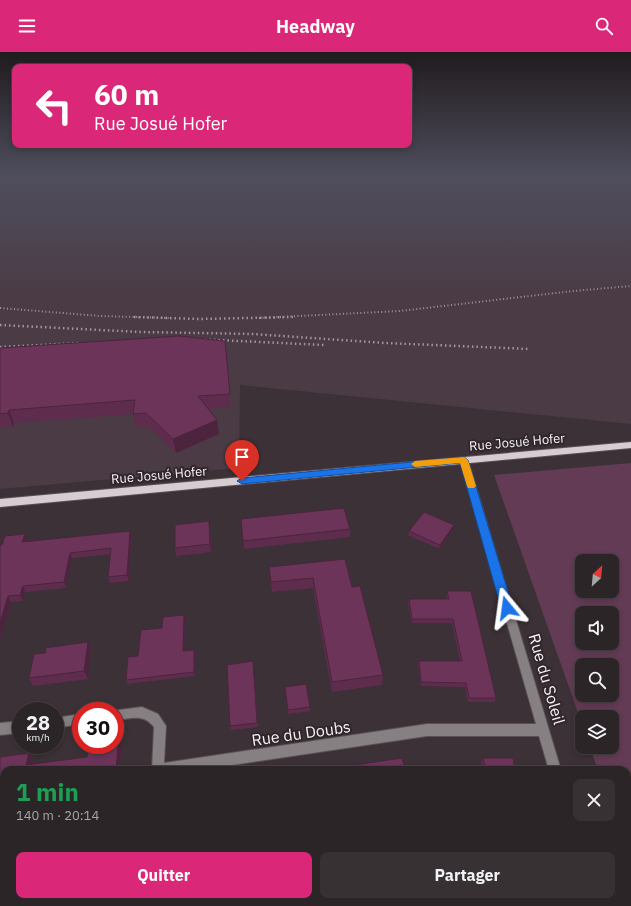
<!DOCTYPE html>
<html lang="fr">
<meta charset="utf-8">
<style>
:root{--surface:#2c2528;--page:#383134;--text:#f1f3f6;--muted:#a6a5a8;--line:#484245;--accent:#db2777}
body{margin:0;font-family:"IBM Plex Sans",sans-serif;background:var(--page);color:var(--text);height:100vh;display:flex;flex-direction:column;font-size:15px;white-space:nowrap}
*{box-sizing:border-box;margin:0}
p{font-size:13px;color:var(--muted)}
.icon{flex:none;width:22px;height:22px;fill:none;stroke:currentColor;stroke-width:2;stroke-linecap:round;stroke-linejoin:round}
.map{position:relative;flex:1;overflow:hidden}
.sheet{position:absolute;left:0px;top:714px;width:631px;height:140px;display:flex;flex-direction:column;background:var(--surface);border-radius:12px 12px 0 0;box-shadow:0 2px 6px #0003,0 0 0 1px var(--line)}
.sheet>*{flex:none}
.hud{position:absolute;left:12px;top:12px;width:400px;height:84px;border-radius:8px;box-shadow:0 2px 6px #0003,0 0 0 1px var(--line);background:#db2777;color:#fff;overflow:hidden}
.needle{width:26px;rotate:26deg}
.fabs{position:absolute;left:575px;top:502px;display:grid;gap:8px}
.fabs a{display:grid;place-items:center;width:44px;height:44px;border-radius:8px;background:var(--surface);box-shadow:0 2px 6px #0003,0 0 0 1px var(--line);font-size:20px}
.speed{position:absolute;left:12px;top:650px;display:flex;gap:8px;font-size:20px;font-weight:700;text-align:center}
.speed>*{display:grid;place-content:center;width:52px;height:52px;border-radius:50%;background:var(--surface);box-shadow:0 2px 6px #0003,0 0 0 1px var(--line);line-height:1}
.speed small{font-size:10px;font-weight:400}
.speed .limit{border:6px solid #d22;background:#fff;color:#111}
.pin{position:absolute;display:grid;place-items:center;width:34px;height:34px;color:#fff;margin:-41px -17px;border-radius:50% 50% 50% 0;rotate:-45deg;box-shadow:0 0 4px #0007}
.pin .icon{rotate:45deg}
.me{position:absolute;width:44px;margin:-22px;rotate:344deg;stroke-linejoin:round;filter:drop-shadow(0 0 3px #0008)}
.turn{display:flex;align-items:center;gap:14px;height:84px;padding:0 16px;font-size:18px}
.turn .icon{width:52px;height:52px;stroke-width:2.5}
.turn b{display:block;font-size:28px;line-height:34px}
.round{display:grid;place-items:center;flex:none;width:42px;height:42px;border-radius:8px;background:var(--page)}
.head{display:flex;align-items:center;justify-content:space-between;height:68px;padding:0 16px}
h1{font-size:24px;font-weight:700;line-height:30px;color:#1e9e55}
.cta{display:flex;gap:8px;margin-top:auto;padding:8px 16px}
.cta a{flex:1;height:46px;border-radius:8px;background:var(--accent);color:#fff;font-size:16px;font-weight:700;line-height:46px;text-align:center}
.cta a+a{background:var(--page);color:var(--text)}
header{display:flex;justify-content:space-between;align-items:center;height:52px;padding:0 16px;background:var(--accent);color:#fff;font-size:18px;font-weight:700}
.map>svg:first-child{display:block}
.built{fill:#4a3b44}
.green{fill:#633b54;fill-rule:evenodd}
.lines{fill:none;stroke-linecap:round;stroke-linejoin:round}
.minor-casing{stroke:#595054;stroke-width:2}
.primary-casing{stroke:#595054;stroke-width:2}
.minor{fill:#868083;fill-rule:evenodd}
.primary{fill:#d7ccd2;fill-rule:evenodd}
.rail-far2{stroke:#a0979c;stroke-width:1.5;stroke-dasharray:1 2;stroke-linecap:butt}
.rail-far1{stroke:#a0979c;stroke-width:2;stroke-dasharray:1 2.5;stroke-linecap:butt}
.rail{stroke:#a0979c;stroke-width:2.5;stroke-dasharray:1.5 3;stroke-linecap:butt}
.wall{fill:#5e2d4d}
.shaded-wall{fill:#4c243e}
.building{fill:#6d3459;stroke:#4c243e}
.route{fill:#1a73e8;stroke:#114b97}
.slow{fill:#f59e0b}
.labels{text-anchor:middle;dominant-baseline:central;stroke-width:4;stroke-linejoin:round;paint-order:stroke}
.street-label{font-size:13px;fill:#f7f0f4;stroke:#30272c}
.near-street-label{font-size:16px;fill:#f7f0f4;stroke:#30272c}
</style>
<header><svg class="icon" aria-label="menu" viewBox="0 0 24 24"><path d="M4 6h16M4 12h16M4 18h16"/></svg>Headway<svg class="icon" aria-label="search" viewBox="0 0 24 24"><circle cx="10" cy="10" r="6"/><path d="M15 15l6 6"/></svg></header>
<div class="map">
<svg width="631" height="854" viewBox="0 0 631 854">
<rect width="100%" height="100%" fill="#3b3136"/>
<!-- built -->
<path class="built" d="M0,126h631v246l-391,-39 -1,83 -239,21z"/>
<!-- green -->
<path class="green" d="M631,411v402l-4,-12v-83h-29l-8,-23h22v-30h-30v7l-88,-249zM582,509h30v30h-30zM582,561h30v30h-30zM582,613h30v30h-30z"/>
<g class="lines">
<defs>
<path id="minor" d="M461,406h3l4,2 93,310h-12l-10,-34h-112l-228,34h-47l2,-43c-11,-14 -23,-8 -39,-7v-9h-4l31,-4 16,7 8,12 -2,37 263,-39h109l-76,-264z
M81,662v10l-26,4v-10z
M21,669v12l-21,2v-12z
M145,850h14v4h-14z
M586,850h15l1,4h-15z"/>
<path id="primary" d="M631,390v6l-631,59v-8z"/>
</defs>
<!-- minor casing -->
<use href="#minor" class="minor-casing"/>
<!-- primary casing -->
<use href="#primary" class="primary-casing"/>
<!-- minor -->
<use href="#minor" class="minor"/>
<!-- primary -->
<use href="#primary" class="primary"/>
<!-- rail-far2 -->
<path class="rail-far2" d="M0,127l9,-1"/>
<!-- rail-far1 -->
<path class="rail-far1" d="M0,256l100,8 69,2
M259,266l141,-7 173,-20 58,-5"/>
<!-- rail -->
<path class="rail" d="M134,265l66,2 94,-2
M0,273l141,7 112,2 132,9 144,6
M196,287l128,6
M0,295l80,-4"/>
</g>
<!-- wall -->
<path class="wall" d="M225,289l6,66 -23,2 11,25 -43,19 -27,-26h-13l-3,-13 -119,9 -1,4 -13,1v-80z
M241,467l109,10v8l-106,12z
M454,473v4l-15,20 -31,-14 1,-4z
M210,477l1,23 -35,4 -1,-8z
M25,482l2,6v2l104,-5 -2,44 -19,2 -2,-6 3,-23 -39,4 -6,30 -41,4 -2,9 -12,1 -10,35h-1v-92z
M269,515l83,20 31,88 -1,10 -50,7 -19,-104 -41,4z
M447,539l49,107 -1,4h-27l-3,-15 -44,-1 -3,-21 1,-4h41l-8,-38h-40l-4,-20 1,-4h38z
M184,563l1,4 -1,32 10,-1 1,4v22l-68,8 -1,-4 12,-24 24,-28z
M91,598l-3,29 -55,7 -4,-8z
M253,609l5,66 -27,3 -1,-4z
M285,635l25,20v4l-22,3z
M119,683l3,7 -3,28h-115v48h-4v-61l29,-4 4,7 -1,4 55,-7z
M483,706l32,12h-33l-1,-5z
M385,850h32v4h-31z
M508,850h39l1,4h-39z"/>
<!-- shaded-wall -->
<path class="shaded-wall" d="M9,358l5,13 -1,4 -5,-14z
M217,368l2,14 -43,19 -3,-14z
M209,469l1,8 1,23 -1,-8z
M454,473v4l-15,20 1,-4z
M130,479l1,6 -2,44 -2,-6z
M25,482l2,6 -2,8 -3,-6z
M70,501l2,5 -6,30 -2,-6z
M23,534l2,6 -2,9 -3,-6z
M8,544l3,6 -10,35 -1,-2v-12z
M184,563l1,4 -1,36 -1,-4z
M88,590l3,8 -3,29 -4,-8z
M194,598l1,4v22l-1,-4z
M119,683l3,7 -3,28h-3z
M29,701l4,7 -2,10 -5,-5z
M48,850h3l-1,4h-3z"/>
<!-- building -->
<path class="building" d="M179,284l46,5 5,53 -32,2 19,24 -44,19 -27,-26 -13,1 2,-14 -126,10 -1,3 -8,1v-66z
M344,456l6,21 -107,12 -2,-22z
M424,460l30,13 -14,20 -31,-14z
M209,469l1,23 -35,4v-23z
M130,479l-3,44 -19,2 3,-29 -41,5 -6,29 -41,4 -3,9 -12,1 -8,27v-78h2l3,-9 20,-2 -3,8z
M345,507l7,28 8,-1 23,89 -51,7 -19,-104 -42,4 -2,-15z
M447,539h24l25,107h-27l-3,-15 -45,-1 -2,-21h43l-9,-42h-41l-3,-20h40z
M184,563l-1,36 11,-1v22l-68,8 2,-23 10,-1 3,-26 21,-2 1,-11z
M88,590l-4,29 -55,7 5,-24 12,-1 -1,-5z
M253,609l4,62 -27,3 -3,-61z
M306,632l4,23 -22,3 -3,-23z
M115,683h4l-3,35h-112v41h-4v-54l29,-4 -3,12 61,-8 2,-12h26z
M402,706l3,12h-77v-1z
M483,706h30l2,12h-29z
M1,824h3v26h44l-1,4h-47v-24z
M240,850h99l1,4h-123z
M387,850h30v4h-29z
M513,850h34l1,4h-34z"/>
<!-- sky -->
<linearGradient id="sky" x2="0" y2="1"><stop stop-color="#201b1e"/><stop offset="0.51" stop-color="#4f4e5d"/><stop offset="1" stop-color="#4f4e5d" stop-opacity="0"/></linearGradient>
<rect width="631" height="246" fill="url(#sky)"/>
<!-- route -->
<path class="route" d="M464,405l4,3 45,148 -2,3 -4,1 -4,-1 -2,-3 -41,-145 -218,21 -5,-3 5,-3z"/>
<!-- slow -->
<path class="slow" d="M464,405l4,3 8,26 -2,2h-6l-1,-2 -7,-23 -45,4 -4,-3 4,-3z"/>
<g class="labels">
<!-- street labels -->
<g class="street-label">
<text transform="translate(517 390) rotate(-5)">Rue Josué Hofer</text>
<text transform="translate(159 423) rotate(-5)">Rue Josué Hofer</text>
</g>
<!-- near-street labels -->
<g class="near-street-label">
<text transform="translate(547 627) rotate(74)">Rue du Soleil</text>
<text transform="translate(301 681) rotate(-8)">Rue du Doubs</text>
</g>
</g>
</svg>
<div class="fabs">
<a><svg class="needle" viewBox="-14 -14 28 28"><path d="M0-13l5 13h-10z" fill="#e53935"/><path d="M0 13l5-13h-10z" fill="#a6a5a8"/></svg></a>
<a><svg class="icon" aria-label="sound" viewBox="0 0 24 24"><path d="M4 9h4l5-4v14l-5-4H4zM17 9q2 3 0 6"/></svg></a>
<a><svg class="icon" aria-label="search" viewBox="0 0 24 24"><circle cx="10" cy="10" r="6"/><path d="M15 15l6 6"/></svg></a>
<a><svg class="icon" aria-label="layers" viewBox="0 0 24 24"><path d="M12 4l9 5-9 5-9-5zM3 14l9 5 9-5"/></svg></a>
</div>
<div class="speed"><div>28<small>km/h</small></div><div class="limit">30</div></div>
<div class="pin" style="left:242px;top:429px;background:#d93025"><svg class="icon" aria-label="arrive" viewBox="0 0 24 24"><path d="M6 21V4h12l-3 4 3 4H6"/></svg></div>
<svg class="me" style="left:507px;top:556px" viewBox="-20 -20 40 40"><path d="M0-17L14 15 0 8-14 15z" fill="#1a73e8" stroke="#fff" stroke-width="4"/></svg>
<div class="hud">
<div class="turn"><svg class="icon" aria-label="left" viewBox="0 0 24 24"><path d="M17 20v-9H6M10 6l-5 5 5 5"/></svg><div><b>60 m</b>Rue Josué Hofer</div></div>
</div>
<section class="sheet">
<div class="head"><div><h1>1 min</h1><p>140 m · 20:14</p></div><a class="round"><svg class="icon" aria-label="close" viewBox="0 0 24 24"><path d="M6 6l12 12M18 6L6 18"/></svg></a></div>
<div class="cta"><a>Quitter</a><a>Partager</a></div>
</section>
</div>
